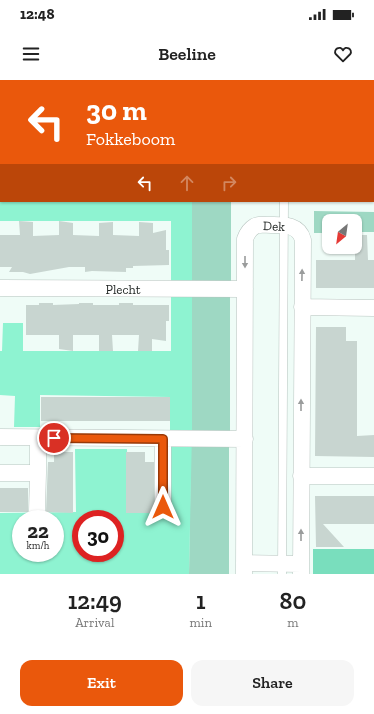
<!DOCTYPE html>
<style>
:root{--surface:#fff;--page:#f6f6f6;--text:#222;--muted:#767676;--accent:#ea580c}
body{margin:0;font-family:"Zilla Slab",serif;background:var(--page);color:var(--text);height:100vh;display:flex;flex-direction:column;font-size:15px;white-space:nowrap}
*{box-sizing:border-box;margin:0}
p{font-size:13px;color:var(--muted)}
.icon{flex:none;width:22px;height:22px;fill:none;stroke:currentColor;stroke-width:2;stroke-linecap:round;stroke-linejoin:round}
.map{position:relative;height:494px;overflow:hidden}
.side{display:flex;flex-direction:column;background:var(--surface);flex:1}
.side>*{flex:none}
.guide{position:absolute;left:0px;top:0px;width:374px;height:122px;box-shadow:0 1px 3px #0004;background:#ea580c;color:#fff;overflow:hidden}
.needle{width:26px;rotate:209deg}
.buttons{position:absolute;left:322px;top:134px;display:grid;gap:8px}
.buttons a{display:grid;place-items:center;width:40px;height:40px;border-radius:8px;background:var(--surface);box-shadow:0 1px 3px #0004;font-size:20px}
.speed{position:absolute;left:12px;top:430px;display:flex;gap:8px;font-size:20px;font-weight:700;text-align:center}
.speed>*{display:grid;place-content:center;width:52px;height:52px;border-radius:50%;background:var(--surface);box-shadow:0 1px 3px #0004;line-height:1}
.speed small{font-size:10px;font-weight:400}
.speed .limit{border:6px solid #d22;background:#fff;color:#111}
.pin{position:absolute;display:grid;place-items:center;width:34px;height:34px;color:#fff;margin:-17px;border:2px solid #fff;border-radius:50%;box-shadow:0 1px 4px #0007}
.me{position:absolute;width:44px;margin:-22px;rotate:0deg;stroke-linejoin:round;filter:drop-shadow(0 0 3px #0008)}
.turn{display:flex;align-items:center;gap:14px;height:84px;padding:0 20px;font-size:18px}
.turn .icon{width:52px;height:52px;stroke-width:2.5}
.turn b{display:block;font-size:28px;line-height:34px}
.lanes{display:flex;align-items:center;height:38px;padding:0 20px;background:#0003;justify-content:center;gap:20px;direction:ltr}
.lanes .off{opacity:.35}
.eta{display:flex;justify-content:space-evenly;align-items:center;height:68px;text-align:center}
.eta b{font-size:24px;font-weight:600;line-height:28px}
.action{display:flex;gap:8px;margin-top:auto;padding:8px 20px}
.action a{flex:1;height:46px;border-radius:12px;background:var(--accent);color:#fff;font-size:16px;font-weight:600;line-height:46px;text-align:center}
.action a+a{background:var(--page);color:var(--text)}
.status{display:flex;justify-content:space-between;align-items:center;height:28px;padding:0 20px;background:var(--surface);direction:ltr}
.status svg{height:11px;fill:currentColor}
header{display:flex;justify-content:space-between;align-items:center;height:52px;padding:0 20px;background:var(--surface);font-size:18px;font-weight:600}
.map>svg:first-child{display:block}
.green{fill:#9ed8c3}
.forest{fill:#79debd}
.water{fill:#8ef3d1;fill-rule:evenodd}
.building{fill:#c8d5d0}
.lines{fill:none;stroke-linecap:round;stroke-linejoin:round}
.service-casing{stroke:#b7c4bf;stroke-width:9}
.minor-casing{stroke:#b7c4bf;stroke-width:17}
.service{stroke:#fff;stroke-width:8}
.minor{stroke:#fff;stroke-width:16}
.oneway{fill:#9a9c9c}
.route-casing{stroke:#983908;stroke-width:10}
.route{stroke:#ea580c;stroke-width:7}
.labels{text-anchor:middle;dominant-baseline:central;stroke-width:3;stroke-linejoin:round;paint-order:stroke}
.street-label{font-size:13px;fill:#1f2422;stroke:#fff}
</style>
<div class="status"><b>12:48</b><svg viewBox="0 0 49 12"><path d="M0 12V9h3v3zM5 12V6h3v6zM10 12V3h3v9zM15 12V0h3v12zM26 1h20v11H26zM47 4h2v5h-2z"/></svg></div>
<header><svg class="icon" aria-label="menu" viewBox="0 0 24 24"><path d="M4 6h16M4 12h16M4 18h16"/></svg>Beeline<svg class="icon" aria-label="heart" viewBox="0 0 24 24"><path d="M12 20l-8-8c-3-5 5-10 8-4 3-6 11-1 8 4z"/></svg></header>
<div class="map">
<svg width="374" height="494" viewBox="0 0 374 494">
<rect width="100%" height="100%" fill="#effcf7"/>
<!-- green -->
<path class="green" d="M192,121h39v80l-39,1z
M314,131l60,1v20h-19v-11h-26v12h-15z
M192,214l38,1v136h-38z
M191,364h38v130h-40z"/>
<!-- forest -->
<path class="forest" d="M313,469h61v25h-61z"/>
<!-- water -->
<path class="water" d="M0,0h141l-140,1 -1,11z
M0,85l1,36h191v230l-3,143h-189v-61l76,-1 -1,-63h52l1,63 42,-1v-114l-130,-2v32h-26l1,-31 -15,-1v-44h2l1,-28h20v28h148v-130h-171zM21,439h34v34h-34zM81,439h34v34h-34z"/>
<!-- building -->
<path class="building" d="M19,141l14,1v14l26,-1v-14l14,2v12l26,1v-13l14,-1v13l26,1v-14l14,1v10l13,-3v20h3v15l-36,1v2h-7v4l-34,-1 -7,1v-5h-16l-39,7 -7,-2h-14l3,-5h-12v-32h20z
M355,155h12l1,25h6v28h-58v-28h39z
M39,223h14v2l26,-1v-1h14v2h26v-2h14v2h36v16h-3v20l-14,-2v12h-14l1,-16h-27l1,16h-14v-16h-26v16l-14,-2v-14h-33v-30h13z
M316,247h30v14h11v95l17,-1v22l-59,-1z
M41,317h129v24h-129z
M54,372h19v61l-27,-1 2,-50h6z
M126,372h19v10h9v45l1,6h-29z
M0,408h28v24h-28z
M315,416h59v28h-51l21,23h-28z"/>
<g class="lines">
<defs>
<path id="service" d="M284,0v1
M282,494l2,-373"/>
<path id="minor" d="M0,208l245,1
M302,227l72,1
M0,357l245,2
M0,393h38v-35
M301,396h73
M163,427v-68
M37,431l1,-38
M244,483l57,1
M244,494l1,-335c2,-6 5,-10 10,-13 4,-2 10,-1 16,-1 12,0 28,-1 32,15l-2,334"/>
</defs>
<!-- service casing -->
<use href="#service" class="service-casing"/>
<!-- minor casing -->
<use href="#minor" class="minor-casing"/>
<!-- service -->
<use href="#service" class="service"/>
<!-- minor -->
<use href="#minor" class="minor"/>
</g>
<!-- one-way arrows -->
<defs><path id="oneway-solid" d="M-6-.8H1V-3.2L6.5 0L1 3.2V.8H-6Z"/></defs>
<g class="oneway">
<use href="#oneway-solid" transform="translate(245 182) rotate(90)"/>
<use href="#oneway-solid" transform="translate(302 195) rotate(-89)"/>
<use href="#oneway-solid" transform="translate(301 325) rotate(-90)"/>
<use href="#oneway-solid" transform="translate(301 455) rotate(-90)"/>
</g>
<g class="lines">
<defs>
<path id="route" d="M54,358l109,1v68"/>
</defs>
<!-- route casing -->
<use href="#route" class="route-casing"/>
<!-- route -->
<use href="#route" class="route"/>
</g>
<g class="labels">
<!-- street labels -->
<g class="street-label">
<text transform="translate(274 146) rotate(2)">Dek</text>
<text x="123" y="209">Plecht</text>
</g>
</g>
</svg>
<div class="buttons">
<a><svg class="needle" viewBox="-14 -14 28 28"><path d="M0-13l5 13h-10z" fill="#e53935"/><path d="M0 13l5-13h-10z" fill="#767676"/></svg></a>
</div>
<div class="speed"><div>22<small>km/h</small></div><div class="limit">30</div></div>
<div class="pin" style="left:54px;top:358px;background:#d93025"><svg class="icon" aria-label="arrive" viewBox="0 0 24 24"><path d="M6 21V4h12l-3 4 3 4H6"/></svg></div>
<svg class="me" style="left:163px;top:427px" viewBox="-20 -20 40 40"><path d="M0-17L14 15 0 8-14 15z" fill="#ea580c" stroke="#fff" stroke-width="4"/></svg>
<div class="guide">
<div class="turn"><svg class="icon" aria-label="left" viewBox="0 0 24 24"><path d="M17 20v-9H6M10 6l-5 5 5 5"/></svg><div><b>30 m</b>Fokkeboom</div></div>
<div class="lanes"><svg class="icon" aria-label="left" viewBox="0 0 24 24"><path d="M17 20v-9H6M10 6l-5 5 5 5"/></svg><svg class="icon off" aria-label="ahead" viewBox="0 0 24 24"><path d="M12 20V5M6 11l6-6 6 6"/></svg><svg class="icon off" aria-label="right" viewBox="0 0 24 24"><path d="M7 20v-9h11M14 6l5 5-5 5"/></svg></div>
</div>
</div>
<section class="side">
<div class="eta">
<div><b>12:49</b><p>Arrival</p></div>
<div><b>1</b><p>min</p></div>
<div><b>80</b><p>m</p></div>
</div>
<div class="action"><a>Exit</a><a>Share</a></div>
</section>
